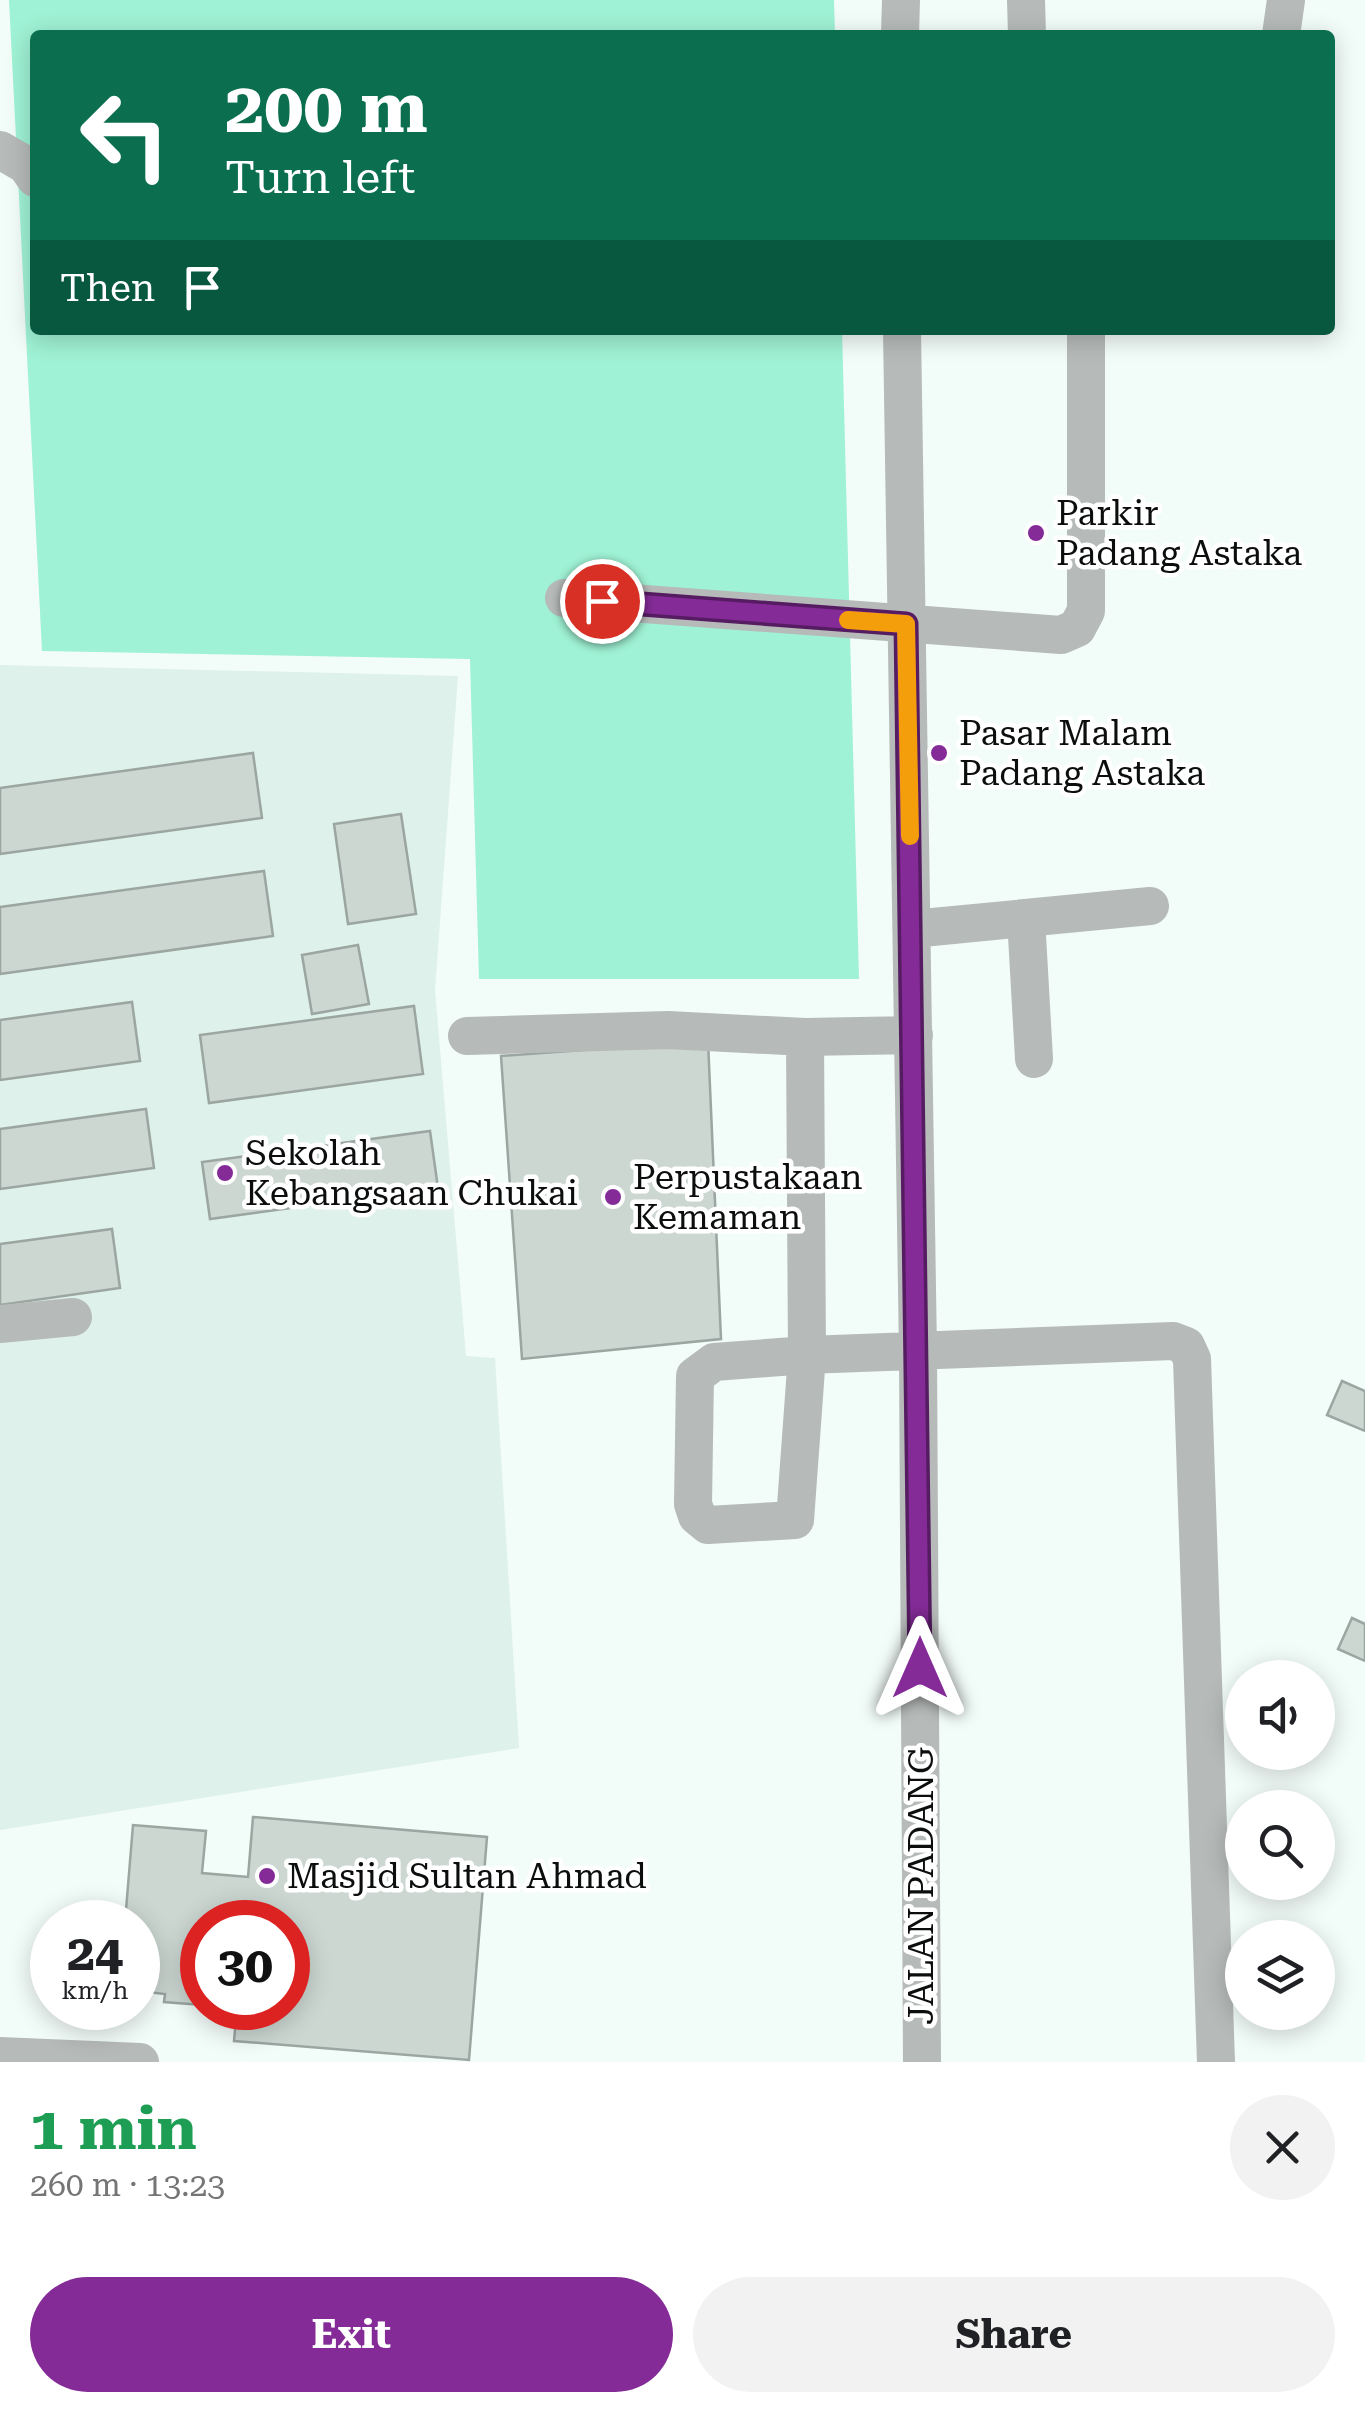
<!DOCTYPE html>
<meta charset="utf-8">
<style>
:root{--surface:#fff;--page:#f2f2f2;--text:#202124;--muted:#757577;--accent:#842b97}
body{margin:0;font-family:"Roboto Serif",serif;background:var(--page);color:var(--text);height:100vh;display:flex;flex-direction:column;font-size:38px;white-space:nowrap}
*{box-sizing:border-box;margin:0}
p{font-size:32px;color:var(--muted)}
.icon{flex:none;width:55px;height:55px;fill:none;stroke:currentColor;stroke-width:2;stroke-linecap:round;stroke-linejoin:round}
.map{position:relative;height:2062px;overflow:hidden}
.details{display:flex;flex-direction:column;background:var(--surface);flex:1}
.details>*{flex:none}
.guide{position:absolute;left:30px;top:30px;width:1305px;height:305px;border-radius:10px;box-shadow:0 5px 25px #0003;background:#0b6e4f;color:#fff;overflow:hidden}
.controls{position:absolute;left:1225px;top:1660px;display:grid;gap:20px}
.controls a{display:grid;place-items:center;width:110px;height:110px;border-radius:50%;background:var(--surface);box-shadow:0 5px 25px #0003;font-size:50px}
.speed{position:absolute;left:30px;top:1900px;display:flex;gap:20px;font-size:50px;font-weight:700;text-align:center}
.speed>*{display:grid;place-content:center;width:130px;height:130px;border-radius:50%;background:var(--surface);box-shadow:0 5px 25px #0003;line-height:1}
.speed small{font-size:25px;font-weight:400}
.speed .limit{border:15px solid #d22;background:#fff;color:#111}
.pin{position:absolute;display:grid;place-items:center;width:85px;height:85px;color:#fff;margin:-42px;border:5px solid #fff;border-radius:50%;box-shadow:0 2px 10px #0007}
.me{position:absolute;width:110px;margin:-55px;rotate:0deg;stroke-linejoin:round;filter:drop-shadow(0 0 8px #0008)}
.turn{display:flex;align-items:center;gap:35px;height:210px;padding:0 30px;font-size:45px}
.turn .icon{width:130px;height:130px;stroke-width:2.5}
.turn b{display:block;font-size:70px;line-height:85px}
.then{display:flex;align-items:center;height:95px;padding:0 30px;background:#0003;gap:20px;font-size:38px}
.round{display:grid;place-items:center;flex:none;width:105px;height:105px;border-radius:52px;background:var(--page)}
.head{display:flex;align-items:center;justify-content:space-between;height:170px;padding:0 30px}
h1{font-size:60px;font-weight:700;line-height:75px;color:#1e9e55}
.action{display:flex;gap:20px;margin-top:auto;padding:20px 30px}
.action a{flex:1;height:115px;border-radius:60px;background:var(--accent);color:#fff;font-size:40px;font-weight:700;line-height:115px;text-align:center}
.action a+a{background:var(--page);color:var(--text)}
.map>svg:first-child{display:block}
.built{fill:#def1ea}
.green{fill:#9ff2d5}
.building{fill:#ccd7d2;stroke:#9ba5a1;stroke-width:2.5}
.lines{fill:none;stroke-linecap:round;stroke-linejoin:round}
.minor{stroke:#b6bab8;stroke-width:38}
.route-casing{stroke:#561c62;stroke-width:25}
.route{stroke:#842b97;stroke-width:18}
.slow{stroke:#f59e0b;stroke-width:18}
.poi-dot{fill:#842b97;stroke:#fff;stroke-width:4}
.labels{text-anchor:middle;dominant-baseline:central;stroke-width:9;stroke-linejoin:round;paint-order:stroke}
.poi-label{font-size:35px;fill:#0b0e0d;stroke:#fff;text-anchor:start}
.street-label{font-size:35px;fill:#0b0e0d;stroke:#fff}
</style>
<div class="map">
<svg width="1365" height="2062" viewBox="0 0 1365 2062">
<rect width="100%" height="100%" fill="#f2fcf8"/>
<!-- built -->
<path class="built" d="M0,665l458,11 -23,314 31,366 29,2 24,390 -519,82z"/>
<!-- green -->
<path class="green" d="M9,0h825l1,35h-800v295h807l17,649h-380l-9,-320 -428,-8z"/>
<!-- building -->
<path class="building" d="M253,753l9,65 -262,36v-66z
M401,814l15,100 -68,10 -14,-100z
M264,871l9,65 -273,38v-67z
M358,945l11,59 -57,10 -10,-59z
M132,1002l8,59 -140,19v-60z
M414,1006l9,68 -214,29 -9,-68z
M708,1041l13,298 -199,20 -21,-303z
M146,1109l8,59 -154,21v-60z
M430,1131l8,57 -228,31 -8,-57z
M112,1229l8,59 -120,17v-61z
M1342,1381l23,10v40l-38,-16z
M1352,1618l13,6v37l-27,-12z
M253,1817l234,20 -18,223 -235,-19 3,-33h51v-86h-86v83l-38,-3 1,-8 -27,-3v-69h-13l8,-97 73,6 -4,42 46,4z"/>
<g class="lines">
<!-- minor -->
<path class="minor" d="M1026,0l1,35
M900,35l1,-35
M1281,35l5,-35
M0,150l26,15 9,13
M902,330l16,1022 4,710
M564,598l497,37 16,-7 9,-17v-281
M1026,918l8,141
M912,929l238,-23
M914,1035l-109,2 2,318 366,-14 13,5 6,13 24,703
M467,1036l201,-6 137,7
M0,1324l73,-7
M807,1355l-12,165 -87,5 -11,-9 -4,-12 2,-128 19,-14z
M0,2056l140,6"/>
</g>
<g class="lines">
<defs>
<path id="route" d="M602,601l304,23 14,1044"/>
</defs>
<!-- route casing -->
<use href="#route" class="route-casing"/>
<!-- route -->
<use href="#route" class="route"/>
<!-- slow -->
<path class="slow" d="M848,620l58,4 4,212"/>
</g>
<!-- markers -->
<g class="poi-dot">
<circle cx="1036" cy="533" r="10"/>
<circle cx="939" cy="753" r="10"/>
<circle cx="225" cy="1173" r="10"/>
<circle cx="613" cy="1197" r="10"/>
<circle cx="267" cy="1876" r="10"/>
</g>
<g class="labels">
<!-- poi labels -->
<g class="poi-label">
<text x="1056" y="513">Parkir<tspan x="1056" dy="40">Padang Astaka</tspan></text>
<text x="959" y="733">Pasar Malam<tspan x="959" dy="40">Padang Astaka</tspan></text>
<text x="245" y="1153">Sekolah<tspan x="245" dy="40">Kebangsaan Chukai</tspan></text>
<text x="633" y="1177">Perpustakaan<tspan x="633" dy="40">Kemaman</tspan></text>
<text x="287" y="1876">Masjid Sultan Ahmad</text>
</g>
<!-- street labels -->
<g class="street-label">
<text transform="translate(921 1886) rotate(-90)">JALAN PADANG</text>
</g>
</g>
</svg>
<div class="controls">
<a><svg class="icon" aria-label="sound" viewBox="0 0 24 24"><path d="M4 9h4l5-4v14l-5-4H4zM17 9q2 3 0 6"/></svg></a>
<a><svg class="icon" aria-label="search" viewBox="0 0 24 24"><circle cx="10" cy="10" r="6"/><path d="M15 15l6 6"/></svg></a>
<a><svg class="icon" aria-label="layers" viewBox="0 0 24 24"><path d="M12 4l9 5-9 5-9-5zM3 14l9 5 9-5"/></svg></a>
</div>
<div class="speed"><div>24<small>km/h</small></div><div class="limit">30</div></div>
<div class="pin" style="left:602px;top:601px;background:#d93025"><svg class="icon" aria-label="arrive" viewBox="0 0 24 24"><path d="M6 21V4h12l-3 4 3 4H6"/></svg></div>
<svg class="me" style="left:920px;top:1668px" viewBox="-20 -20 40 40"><path d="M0-17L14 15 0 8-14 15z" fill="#842b97" stroke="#fff" stroke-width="4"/></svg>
<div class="guide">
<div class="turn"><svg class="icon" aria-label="left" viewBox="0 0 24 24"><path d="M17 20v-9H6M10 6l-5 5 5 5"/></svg><div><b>200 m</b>Turn left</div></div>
<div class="then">Then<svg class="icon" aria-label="arrive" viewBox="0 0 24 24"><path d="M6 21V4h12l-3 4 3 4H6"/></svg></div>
</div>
</div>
<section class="details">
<div class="head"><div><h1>1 min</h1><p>260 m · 13:23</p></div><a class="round"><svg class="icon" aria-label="close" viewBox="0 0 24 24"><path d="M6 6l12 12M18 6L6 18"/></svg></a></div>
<div class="action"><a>Exit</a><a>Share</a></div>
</section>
